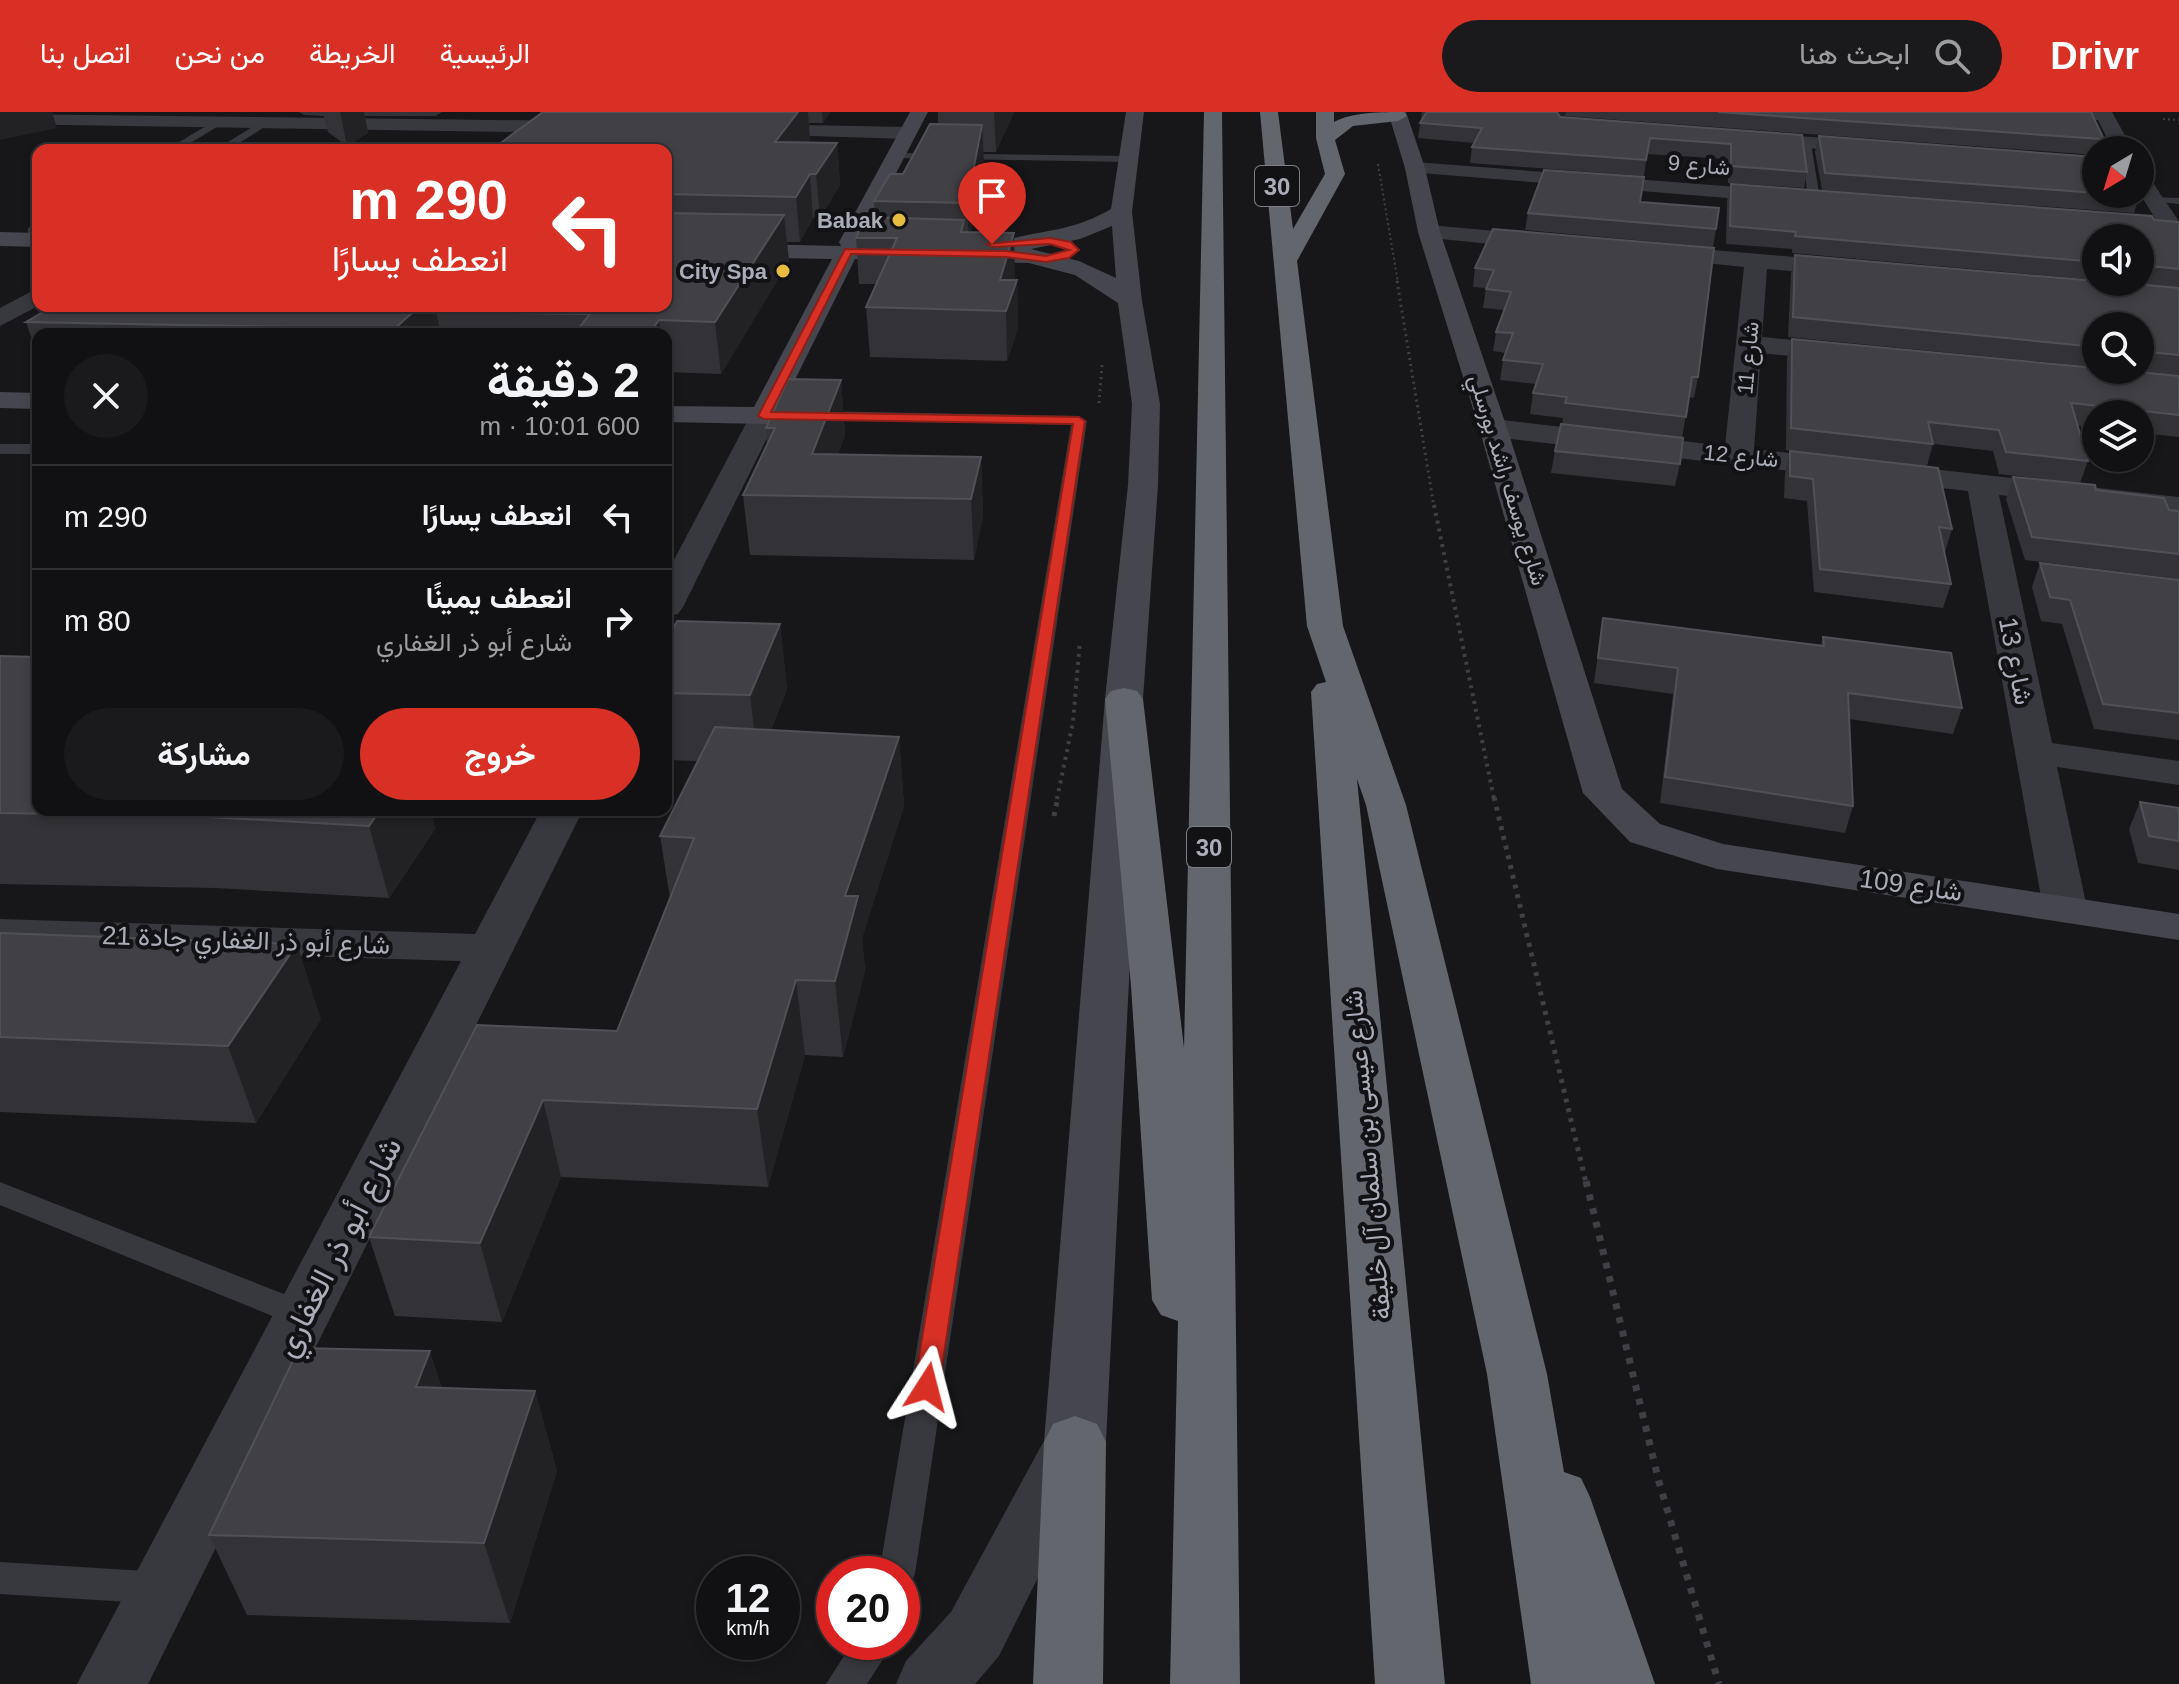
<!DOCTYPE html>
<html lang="ar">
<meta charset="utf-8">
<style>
:root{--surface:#111113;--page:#1a1a1c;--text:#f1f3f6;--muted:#9c9da0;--line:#303133;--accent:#d93025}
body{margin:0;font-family:Helvetica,Vazirmatn,sans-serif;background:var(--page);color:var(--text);direction:rtl;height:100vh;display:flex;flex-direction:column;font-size:30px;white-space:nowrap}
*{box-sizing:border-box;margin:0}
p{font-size:26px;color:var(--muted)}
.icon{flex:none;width:44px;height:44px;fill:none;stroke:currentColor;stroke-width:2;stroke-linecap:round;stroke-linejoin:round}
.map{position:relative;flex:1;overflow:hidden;direction:ltr}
.details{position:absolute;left:32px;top:216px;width:640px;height:488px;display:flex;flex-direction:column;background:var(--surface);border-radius:16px;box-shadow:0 4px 12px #0003,0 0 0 2px var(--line);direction:rtl}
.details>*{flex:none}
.top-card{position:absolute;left:32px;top:32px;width:640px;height:168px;border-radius:16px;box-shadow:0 4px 12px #0003,0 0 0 2px var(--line);direction:rtl;background:#d93025;color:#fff;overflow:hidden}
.needle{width:52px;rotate:218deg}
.controls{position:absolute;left:2082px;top:24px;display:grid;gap:16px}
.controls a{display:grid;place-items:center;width:72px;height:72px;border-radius:50%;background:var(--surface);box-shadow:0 4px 12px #0003,0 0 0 2px var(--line);font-size:40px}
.speed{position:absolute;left:696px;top:1444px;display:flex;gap:16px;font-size:40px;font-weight:700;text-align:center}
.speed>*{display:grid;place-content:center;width:104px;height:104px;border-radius:50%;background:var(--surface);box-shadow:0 4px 12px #0003,0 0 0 2px var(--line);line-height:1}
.speed small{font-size:20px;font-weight:400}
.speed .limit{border:12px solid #d22;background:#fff;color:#111}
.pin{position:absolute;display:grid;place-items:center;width:68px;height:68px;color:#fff;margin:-82px -34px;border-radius:50% 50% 50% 0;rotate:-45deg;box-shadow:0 0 8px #0007}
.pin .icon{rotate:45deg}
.me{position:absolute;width:88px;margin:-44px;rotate:9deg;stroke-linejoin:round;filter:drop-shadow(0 0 6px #0008)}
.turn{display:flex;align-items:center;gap:28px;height:168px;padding:0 32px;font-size:36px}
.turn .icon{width:104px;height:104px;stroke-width:2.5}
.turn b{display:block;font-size:56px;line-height:68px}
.round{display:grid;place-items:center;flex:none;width:84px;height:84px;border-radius:42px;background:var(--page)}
.head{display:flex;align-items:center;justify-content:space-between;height:136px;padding:0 32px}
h1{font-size:48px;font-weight:700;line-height:60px}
.button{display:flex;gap:16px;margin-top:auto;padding:16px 32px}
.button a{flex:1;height:92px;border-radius:48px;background:var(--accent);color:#fff;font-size:32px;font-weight:700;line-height:92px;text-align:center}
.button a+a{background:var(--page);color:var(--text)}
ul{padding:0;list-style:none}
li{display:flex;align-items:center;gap:24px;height:104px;padding:0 32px;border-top:2px solid var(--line)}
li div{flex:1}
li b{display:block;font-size:30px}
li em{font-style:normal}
header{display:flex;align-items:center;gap:48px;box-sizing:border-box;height:112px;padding:0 40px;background:var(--accent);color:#fff}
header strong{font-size:38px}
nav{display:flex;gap:44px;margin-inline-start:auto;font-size:28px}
.search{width:560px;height:72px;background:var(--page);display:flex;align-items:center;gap:20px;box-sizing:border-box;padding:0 28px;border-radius:44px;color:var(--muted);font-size:30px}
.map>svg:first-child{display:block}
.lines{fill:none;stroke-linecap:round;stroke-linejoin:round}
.path-far4{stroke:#3e4045;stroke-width:2;stroke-dasharray:2 3;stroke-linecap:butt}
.path-far3{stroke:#3e4045;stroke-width:3;stroke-dasharray:2 4;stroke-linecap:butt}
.path-far2{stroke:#3e4045;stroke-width:4;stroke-dasharray:3 5;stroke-linecap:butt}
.path-far1{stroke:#3e4045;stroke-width:5;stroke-dasharray:4 6;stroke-linecap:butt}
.path{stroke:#3e4045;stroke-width:7;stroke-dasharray:6 8;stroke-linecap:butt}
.lane{fill:#38393e;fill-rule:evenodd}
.street{fill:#38393e;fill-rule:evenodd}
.secondary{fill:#46474e;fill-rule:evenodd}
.highway{fill:#64666e;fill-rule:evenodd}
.wall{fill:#333337}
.shaded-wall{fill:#222225}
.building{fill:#404045;stroke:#505157;stroke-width:2}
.route{fill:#d93025;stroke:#8d1f18;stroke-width:2}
.poi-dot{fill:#e8bc3f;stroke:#121214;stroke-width:3}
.labels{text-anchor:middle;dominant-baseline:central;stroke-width:8;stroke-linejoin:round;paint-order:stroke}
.far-street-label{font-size:22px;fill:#aaadb8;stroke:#121214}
.far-poi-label{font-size:22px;font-weight:bold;fill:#aaadb8;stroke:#121214;text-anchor:end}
.shield{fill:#121214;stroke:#7c7e87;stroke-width:2}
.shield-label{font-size:24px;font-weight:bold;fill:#aaadb8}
.street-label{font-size:26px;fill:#aaadb8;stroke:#121214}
.near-street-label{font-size:32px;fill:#aaadb8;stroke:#121214}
</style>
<header>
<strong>Drivr</strong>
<div class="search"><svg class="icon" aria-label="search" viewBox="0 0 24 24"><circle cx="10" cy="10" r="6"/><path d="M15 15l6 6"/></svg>ابحث هنا</div>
<nav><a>الرئيسية</a><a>الخريطة</a><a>من نحن</a><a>اتصل بنا</a></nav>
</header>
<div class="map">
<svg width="2179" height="1572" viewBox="0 0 2179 1572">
<rect width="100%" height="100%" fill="#171719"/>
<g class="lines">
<!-- path-far4 -->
<path class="path-far4" d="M2163,7l16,1
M1378,52l20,119"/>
<!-- path-far3 -->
<path class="path-far3" d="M1397,169l37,226
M1099,291l3,-38"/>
<!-- path-far2 -->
<path class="path-far2" d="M1434,393l60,294
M1057,687l16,-77 7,-81"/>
<!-- path-far1 -->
<path class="path-far1" d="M1494,685l92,386
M1054,704l4,-19"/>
<!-- path -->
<path class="path" d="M1586,1069l73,301 60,202"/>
<!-- lane -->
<path class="lane" d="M216,8l9,2 -46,28h-13z
M262,9l9,2 -43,27h-13z
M1806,28l5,3 9,56 -6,3 -6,-3 -7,-56z
M895,41l233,3 5,3 -5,3 -237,-4 -1,-2z
M2150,85l29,1v6l-29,-3z
M38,111v9l-10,2v-6z
M813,299l266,5 8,5 -172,1153 -5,11 -8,3v-14h-23l192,-1149 -263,-6 -3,-3z
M0,332h38v10h-38z
M0,1070l314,124 5,9 -5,9 -11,3 -11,-3 -292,-119z
M0,1450l161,10 13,5 5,11 -5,11 -13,5 -161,-10z
M853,1530h41l-27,42h-41z"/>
<!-- street -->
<path class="street" d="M2050,0h62l21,38h-20l-15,-30 -39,-3z
M0,2l582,7 9,6 -9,6 -582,-9z
M750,12l158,3 9,6 -9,6 -165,-5 -2,-4 2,-4z
M1743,20l135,10 10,6 -10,6 -142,-12 -2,-4z
M1415,50l374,29 10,6 -10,6 -381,-31 -3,-4z
M2140,60l7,2 31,46c-15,19 -56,12 -77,7l-3,-5 11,-7 46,3 -15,-24z
M1429,113l121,11 11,7 -11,7 -129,-13 -3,-5 3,-5z
M1654,133l199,17 8,2 4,5 -4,5 -8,2 -86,-7 -5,68 89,9 9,2 4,6 -4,6 -9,2 -90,-9 -7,96 425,48v18l-180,-20 53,248 127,18v24l-122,-18 30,141 -6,9 -16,4 -16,-4 -6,-9 -75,-417 -475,-54 -10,-3 -4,-6 4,-6 10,-3 232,27 19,-179 -98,-10 -3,-5 3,-5z
M38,176v18l-38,20v-18z
M764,296l10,2 4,6 -95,191 -5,7 -12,3v-42l84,-159 4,-6z
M541,698h42l-435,874h-71l384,-723 -461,-14v-28l475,15z
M1068,1317l22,8 9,18 -100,201 -24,28h-79l10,-23 45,-49 95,-175z"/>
<!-- secondary -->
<path class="secondary" d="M910,0h18l-70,134 152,3 -3,-5 3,-5c39,-10 63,-8 101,-30l15,-97h18l-12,100 10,89 18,103 -2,81 -15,214 -37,743 -9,18 -22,8 -22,-8 -9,-18 61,-743 23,-214 4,-81 -14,-101 -43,-28 -46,-12 -174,-4 -81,163 -10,2 -98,-2v-16l88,1 78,-148 -166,-3v-14l175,4 -2,-4zM1112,114l4,52 -37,-17 -48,-12 49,-10z
M1388,0h18l19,56 15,64 67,196 115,361 38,35 63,20 456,70v26l-462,-71 -87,-27 -47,-49 -104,-365 -61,-196 -13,-64z
M0,120l38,1v14l-38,-1z
M0,280l38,1v16l-38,-1z"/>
<!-- highway -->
<path class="highway" d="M1204,0h18l18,1572h-70l8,-363 -17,-6 -9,-15 -21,-314 -26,-287 6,-8 13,-3 13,3 6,8 41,349z
M1260,0h18l15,117 32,-55 -9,-36v-26h18v10c18,-10 48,-10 70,-10l3,4 -9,5 -45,5 -18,14 10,34 -48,87 46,365 63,179 141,569 17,98 17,6 9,19 65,187h-124l-44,-310 -121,-569 -9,-26 88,905h-70l-64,-992 6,-8 9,-2 -19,-56z
M1075,1304l22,8 9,18 -3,242h-70l11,-242 9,-18z"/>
</g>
<!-- wall -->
<path class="wall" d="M299,0h143l-6,4h-71l3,17 -21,13 -19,-14 -4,-16 -20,-1z
M543,0h287l-7,11h-14l1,17 -1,2 28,1 3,42 -20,33h-7l-13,24h-13l2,19 -68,113 -55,-2v-38h-628v23l-12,-35 640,-16v-156z
M938,0h76l-18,40h-13l1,11 -13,69 43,48h3l1,48 -11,33 -137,-4 -4,-50 11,-23h-18l-3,-46 19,-20 -1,-17 29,-27 35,-50z
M1422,0h669l18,38h-13v5l-531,-39 -1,1 238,18 5,37 -3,16 -76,-5v-24l-81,-5 -3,22 -174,-13 2,-16 2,-4 -56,-5z
M1819,24l277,21v37h41l2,3 -5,16 -312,-23 -7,-38z
M1731,72l448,38v154l-57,-6h18v-44h-44v41l-308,-30 3,-64 4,-18 319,27h26v-44h-44v42l-304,-27v-4l-66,-5 1,-43z
M1640,90l76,27 -3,18 -188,-17 3,-17z
M1493,117l205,148 -4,21 -5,-1 -7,41 -120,-14 1,-6 -33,-4 3,-21 3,-9 -36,-4 3,-20 3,-7 -13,-2 3,-19 8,-22 -21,-2 3,-20 -13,-1 2,-19z
M1792,227l387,37v61l-39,-4v-19h-44v14l-18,-2 10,35 -8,22 -81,-9 -6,-23 -60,-7 -6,22 -141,-16 1,-91z
M841,268l4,55 -7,19 143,3 2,58 -9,45 -224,-5 -7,-60 24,-51 -1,-16z
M1555,339l125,13 -5,22 -124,-13z
M1790,339l162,78 -7,23h-1l7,32 -8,24 -129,-16 -7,-91 -23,-3 1,-25z
M2013,365l83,13 73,20 10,1v68l-154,-19 -19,-61z
M2040,451l139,17v160l-85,-11 -32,-105 -21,-3 -9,-34z
M1603,506l218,27 2,-8 139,71 -9,26 -104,-15 4,87 -8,27 -185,-30 13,-109 -79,-11z
M780,512l7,65 -16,41 128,7 5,69 -42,132 3,32 -22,87 -38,-2 -37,132 -207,-10 -59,145 -107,-6 -26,-79 248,-206 53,-133 -10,-62 38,-75 -32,-1v-118z
M0,544l430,154 5,19 -46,69 -174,-10 -215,-4z
M2140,690l39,6v62l-41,-7 -9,-34z
M0,821l321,86 -65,104 -256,-11z
M442,1276l93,3 22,80 -47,152 -263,-8 -38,-80z"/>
<!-- shaded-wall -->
<path class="shaded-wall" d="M0,0h52l5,16 -57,12z
M340,0h24l4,21 -21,13z
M798,0h10l2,28 -31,44 -4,-42z
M822,0h8l-7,11z
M994,0h20l-18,40z
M1555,0h11l-1,4 -12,8z
M982,13l2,38 -15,82 -2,-42z
M837,31l3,42 -20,33 -4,-44z
M810,62l3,44 -13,24 -4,-45z
M784,103l5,46 -68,113 -6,-52z
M1014,121l1,46 -8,28 10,-27 1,48 -11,33 -1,-50 -6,-31z
M420,194h24l-8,6 5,22h-46l-1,-5z
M659,208l2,14h-12z
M841,268l4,55 -22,61 -11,-42z
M981,345l2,58 -9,45 -3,-61z
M780,512l7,65 -29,74 -8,-68z
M899,625l5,69 -42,132 3,32 -22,87 -8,-76 10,-85z
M380,698h50l5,19 -46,69 -20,-72z
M297,832l24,75 -65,104 -28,-77z
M796,868l9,75 -37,132 -11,-78z
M543,988l18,77 -59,145 -22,-79z
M430,1239l26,80 -40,-44z
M535,1279l22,80 -47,152 -26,-80z"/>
<!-- building -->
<path class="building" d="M543,0h255l-23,30 62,1 -21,31h-6l-14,23 -130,-3v-44h-175z
M1427,0h130l3,5 242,18 5,37 -76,-6v-22l-81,-6 -4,22 -174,-13 10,-19 -62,-5z
M1718,0h373l18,38h-6l-2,-11z
M930,12l52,1 -15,78 -93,-2 16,-27h13z
M1819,24l277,21v36l-271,-20z
M1544,58l100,7 -4,25 79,6 -3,21 -188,-16z
M1731,72l421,32 2,4 25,2v47l-39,-4v-27h-44v24l-301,-26 1,-4 -66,-6z
M2104,82h33l2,3z
M666,101l118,2 -69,107 -56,-2 -10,14h-75l16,-20 -154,-2 6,-6h224z
M865,105l99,3 -3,12 53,1 -14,47h17l-11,31 -140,-4 31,-69h-41z
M1493,117l221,19 -16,129h-6l-6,40 -121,-14 2,-6 -34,-4 10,-29 -40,-4 10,-27 -17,-1 15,-40 -25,-3 8,-19 -19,-2z
M1795,143l301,26v1h16l67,6v67l-39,-4v-25h-44v21l-303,-30z
M53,194h367l-26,23 -368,-7z
M1792,227l304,29v2h22l61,6v39l-108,-12 17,58 -82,-9 -7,-22 -71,-8 5,22 -142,-16z
M788,267l53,1 -29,74 169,3 -10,42 -228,-4 32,-67h-9z
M1561,312l122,14 -3,26 -125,-13z
M1790,339l148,17 14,61 -13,-2 12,57 -131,-15 -7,-90 -23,-3z
M2013,365l82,8 1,5 68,8 5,12 10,1v43l-147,-17z
M2040,451l139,17v133l-76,-9 -33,-104 -20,-3z
M1603,506l221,28 -1,-9 128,16 11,55 -114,-15 5,113 -188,-29 13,-109 -80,-10z
M677,509l103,3 -30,71 -84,-2v-51z
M0,544l38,1v153h342l-11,16 -179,-10 -190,-3z
M715,615l184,10 -54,159h13l-23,85 -39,-1 -39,129 -214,-9 -63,143 -111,-6 108,-212 140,6 77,-193 -34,-2z
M2140,690l39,6v33l-30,-5z
M0,821l297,11 -69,102 -228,-9z
M299,1236l131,3 -14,36 119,4 -51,152 -275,-8z"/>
<!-- route -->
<path class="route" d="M1050,126l21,4 8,8 -10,8 -23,4 -40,-5 -155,-3 -80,158 308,5 6,4 -146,966 -3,7 -9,3 -9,-3 -4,-7 159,-963 -309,-5 -6,-3 87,-167 161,2 40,5 23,-6 -19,-6 -58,3 -5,-3z"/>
<!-- markers -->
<g class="poi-dot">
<circle cx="899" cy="108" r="8"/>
<circle cx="783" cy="159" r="8"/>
</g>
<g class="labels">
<!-- far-street labels -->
<g class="far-street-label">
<text transform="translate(1699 53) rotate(5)">شارع 9</text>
<text transform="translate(1748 246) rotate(-85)">شارع 11</text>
<text transform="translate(1741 344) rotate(6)">شارع 12</text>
<text transform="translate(1508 368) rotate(73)">شارع يوسف راشد بورسلي</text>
</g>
<!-- far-poi labels -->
<g class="far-poi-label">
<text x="883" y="108">Babak</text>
<text x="767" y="159">City Spa</text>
</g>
<!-- shield labels -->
<g class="shield">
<rect x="1255" y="54" width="44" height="40" rx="6"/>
<rect x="1187" y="715" width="44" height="40" rx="6"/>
</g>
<g class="shield-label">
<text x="1277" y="74">30</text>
<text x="1209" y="735">30</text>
</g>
<!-- street labels -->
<g class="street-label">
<text transform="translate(2016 549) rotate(79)">شارع 13</text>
<text transform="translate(1911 773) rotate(8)">شارع 109</text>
<text transform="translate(246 828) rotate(2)">شارع أبو ذر الغفاري جادة 21</text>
<text transform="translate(1367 1043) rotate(-95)">شارع عيسى بن سلمان آل خليفة</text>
</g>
<!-- near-street labels -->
<g class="near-street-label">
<text transform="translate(338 1135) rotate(-63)">شارع أبو ذر الغفاري</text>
</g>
</g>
</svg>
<div class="controls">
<a><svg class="needle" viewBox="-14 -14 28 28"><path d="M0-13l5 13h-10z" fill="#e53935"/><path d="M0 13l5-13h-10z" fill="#9c9da0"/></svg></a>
<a><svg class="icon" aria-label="sound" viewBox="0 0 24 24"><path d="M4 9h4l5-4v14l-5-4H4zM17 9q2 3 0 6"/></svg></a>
<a><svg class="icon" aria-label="search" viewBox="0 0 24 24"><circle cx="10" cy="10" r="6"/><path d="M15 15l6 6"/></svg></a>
<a><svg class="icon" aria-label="layers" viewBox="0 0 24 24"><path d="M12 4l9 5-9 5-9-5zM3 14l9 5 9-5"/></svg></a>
</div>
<div class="speed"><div>12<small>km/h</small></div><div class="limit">20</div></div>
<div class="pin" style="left:992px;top:132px;background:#d93025"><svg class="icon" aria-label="arrive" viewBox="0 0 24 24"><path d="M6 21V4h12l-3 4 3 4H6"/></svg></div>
<svg class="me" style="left:927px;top:1275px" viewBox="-20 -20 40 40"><path d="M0-17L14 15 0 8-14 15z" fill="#d93025" stroke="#fff" stroke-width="4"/></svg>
<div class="top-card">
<div class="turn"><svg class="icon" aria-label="left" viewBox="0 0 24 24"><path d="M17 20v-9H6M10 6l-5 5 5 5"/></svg><div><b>290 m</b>انعطف يسارًا</div></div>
</div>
<section class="details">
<div class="head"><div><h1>2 دقيقة</h1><p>600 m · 10:01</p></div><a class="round"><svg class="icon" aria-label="close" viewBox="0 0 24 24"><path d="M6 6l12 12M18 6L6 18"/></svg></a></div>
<ul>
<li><svg class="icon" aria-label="left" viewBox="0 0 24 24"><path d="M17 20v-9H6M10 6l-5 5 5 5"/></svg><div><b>انعطف يسارًا</b></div><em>290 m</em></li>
<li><svg class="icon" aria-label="right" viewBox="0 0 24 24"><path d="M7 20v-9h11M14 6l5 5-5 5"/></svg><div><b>انعطف يمينًا</b><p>شارع أبو ذر الغفاري</p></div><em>80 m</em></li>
</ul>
<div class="button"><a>خروج</a><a>مشاركة</a></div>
</section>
</div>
